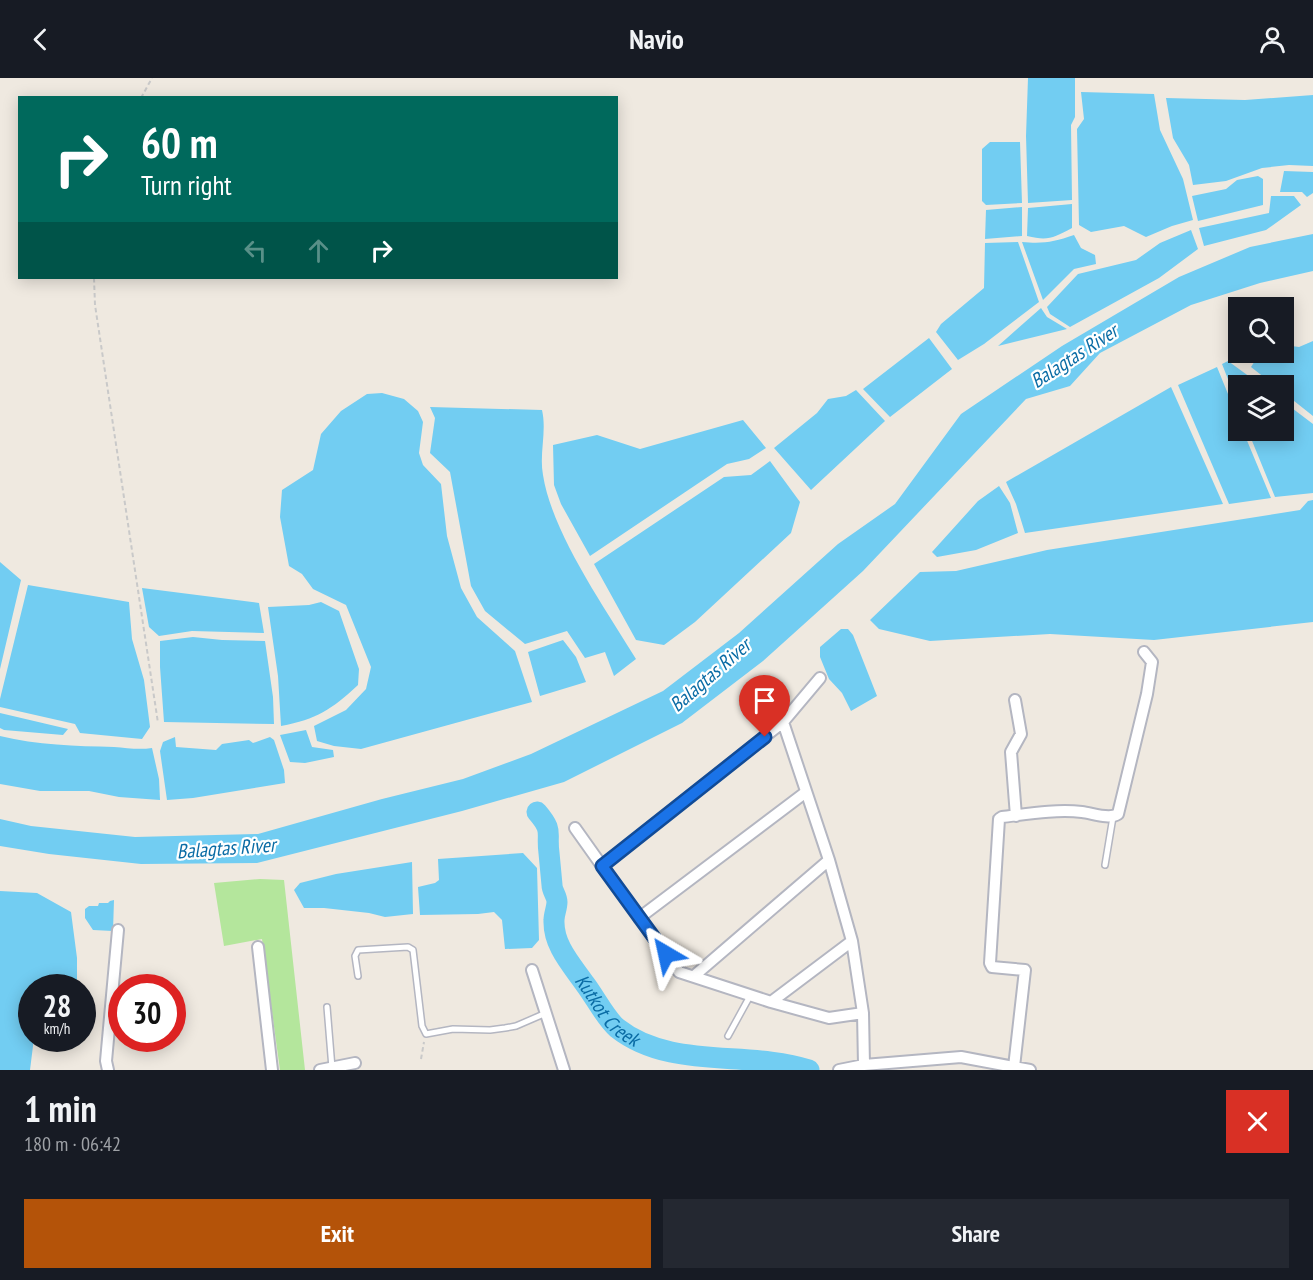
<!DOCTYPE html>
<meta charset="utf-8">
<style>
:root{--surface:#171b24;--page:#242831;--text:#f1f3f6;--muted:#9ea1a6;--accent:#b45309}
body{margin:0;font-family:"PT Sans Narrow",sans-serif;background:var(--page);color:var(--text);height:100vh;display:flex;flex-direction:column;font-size:22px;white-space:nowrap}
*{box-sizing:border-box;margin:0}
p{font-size:20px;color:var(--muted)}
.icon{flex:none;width:33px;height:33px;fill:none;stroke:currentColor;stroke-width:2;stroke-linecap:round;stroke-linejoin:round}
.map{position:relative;height:992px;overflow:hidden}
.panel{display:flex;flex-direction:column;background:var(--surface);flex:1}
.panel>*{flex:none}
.hud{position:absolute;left:18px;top:18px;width:600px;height:183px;border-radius:0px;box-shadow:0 3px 15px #0003;background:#00695c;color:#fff;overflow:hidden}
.fabs{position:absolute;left:1228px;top:219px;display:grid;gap:12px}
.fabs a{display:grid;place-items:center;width:66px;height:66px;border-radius:0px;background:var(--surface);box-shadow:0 3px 15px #0003;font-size:30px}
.speed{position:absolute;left:18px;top:896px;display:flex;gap:12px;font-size:30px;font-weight:700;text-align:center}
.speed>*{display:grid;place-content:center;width:78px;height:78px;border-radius:50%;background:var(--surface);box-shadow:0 3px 15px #0003;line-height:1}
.speed small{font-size:15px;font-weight:400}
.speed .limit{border:9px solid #d22;background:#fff;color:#111}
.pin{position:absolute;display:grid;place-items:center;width:51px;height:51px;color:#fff;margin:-62px -26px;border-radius:50% 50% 50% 0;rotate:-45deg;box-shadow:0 0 6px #0007}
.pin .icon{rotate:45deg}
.me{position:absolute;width:66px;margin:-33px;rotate:324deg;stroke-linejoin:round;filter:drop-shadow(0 0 4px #0008)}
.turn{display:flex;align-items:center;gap:21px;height:126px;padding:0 24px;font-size:27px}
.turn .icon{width:78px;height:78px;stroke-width:2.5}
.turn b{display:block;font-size:42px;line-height:51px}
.lanes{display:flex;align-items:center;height:57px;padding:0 24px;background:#0003;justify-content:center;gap:30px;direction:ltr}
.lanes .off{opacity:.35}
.round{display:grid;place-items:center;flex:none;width:63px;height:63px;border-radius:0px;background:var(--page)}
.summary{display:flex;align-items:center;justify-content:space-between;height:102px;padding:0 24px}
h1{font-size:36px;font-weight:700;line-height:45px}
.action{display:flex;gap:12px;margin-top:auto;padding:12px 24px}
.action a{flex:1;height:69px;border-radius:0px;background:var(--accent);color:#fff;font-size:24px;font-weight:700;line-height:69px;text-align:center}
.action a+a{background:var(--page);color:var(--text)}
header{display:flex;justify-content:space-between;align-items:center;height:78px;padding:0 24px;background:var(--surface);font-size:27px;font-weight:700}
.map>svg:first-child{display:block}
.green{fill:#b4e69c}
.water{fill:#72cdf2}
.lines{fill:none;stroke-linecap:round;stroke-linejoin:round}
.river{stroke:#72cdf2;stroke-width:21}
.service-casing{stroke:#b4b6c1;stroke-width:8}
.minor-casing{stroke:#b4b6c1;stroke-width:14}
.path{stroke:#c9c9c9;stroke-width:2;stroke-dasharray:4.5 3;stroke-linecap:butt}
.service{stroke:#fff;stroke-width:5}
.minor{stroke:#fff;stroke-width:10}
.route-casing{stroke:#114b97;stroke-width:15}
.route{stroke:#1a73e8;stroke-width:10}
.labels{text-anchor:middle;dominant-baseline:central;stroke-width:4.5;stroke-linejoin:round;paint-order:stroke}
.water-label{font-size:20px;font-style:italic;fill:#0a6ca5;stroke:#fff}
</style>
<header><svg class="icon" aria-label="back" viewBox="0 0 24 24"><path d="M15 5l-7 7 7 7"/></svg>Navio<svg class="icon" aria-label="person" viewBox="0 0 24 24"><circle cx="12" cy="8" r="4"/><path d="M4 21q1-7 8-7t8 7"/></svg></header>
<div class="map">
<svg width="1313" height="992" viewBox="0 0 1313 992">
<rect width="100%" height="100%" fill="#efe9e0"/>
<!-- green -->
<path class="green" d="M260,801l24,1 21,190h-25l-18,-131 -38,7 -10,-63z"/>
<!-- water -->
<path class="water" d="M1028,0h47v39l-4,8 1,75 -44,3 -2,-67z
M1081,14l73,2 6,36 23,49 10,41 -21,6 -26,11 -22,-11 -33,6 -12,-7 -2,-96 7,-10z
M1313,17v71l-24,-1 -27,3 -36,13 -33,4 -4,-20 -16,-27 -7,-40 79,2z
M990,64h30l2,61 -36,2 -4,-4v-52z
M1284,93l29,1v21l-6,4 -5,-5h-22z
M1258,98l5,3v26l-65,16 -6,-25 34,-7 11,-9z
M1271,118h23l7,9 -35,25 -62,16 -5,-18 70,-15z
M1072,126v24c-19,10 -24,13 -45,8l1,-28z
M1022,129v29l-37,3 1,-29z
M1191,152l7,19 -39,29 -89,49 -20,-13 -3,-7 31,-33 58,-14 24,-17z
M1313,156v37l-53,12 -69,22 -91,48 -30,33 -44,13 -163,172 -100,90 -81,62 -118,59 -102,29 -205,52 -116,1 -92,-10 -49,-8v-27l31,7 104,11 123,-3 124,-35 81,-20 68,-25 132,-63 76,-58 99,-89 57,-40 66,-90 101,-68 117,-69 71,-30z
M1074,157l7,13 14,7 1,9 -22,5 -31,31 -21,-58c21,2 32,0 52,-7z
M1018,164l21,60 -55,42 -26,16 -22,-28 5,-8 43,-36 1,-45z
M1041,230l6,9 20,12 -69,17z
M929,260l23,31 -62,48 -27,-28z
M1313,263v75l-29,-23v-7l-10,-1 -23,-18 9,-14 24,-1v-7l15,2z
M1228,283l33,24 -22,1v21l-17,-43z
M1217,289l22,54v9l4,1 28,67 -42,6 -51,-119z
M1171,309l52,117 -198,29 -9,-29 -10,-22z
M856,312l29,31 -74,69 -37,-42 43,-35 11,-14 18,-3z
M382,315l22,6 14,12 5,11 -4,31 4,12 18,19 6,52 14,52 16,29 38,34 17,51 -171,47 -27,-3 -17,-5 -3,-15 32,-16 20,-21 5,-22 -25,-62 -33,-16 -11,-15 -13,-8 -9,-49 2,-27 31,-20 8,-36 20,-23 26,-17z
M1284,324l29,22v69l-38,4 -27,-66 36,-1z
M430,329l112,3c5,22 -3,43 1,65 9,58 62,133 93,184l-22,17 -9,-24 -20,6 -18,-27 -42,13 -40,-33 -14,-25 -21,-114 -20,-19 5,-35z
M743,342l23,28 -17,11 -22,5 -137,92 -29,-52 -7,-19 -1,-40 44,-10 43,14z
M770,383l30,41 -9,31 -96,89 -31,23 -28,-5 -42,-76 130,-87 27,-2z
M999,408l11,17 8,30 -42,17 -39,7 -5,-5 46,-51z
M1313,422v122l-159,18 -104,-6 -120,7 -51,-12 -9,-9 50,-48 36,-1 91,-21 253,-40 8,-9z
M0,484l21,18 -21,89z
M28,507l101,17 3,37 12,41 6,47 -8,12 -62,-6 -5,-9 -75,-17v-8z
M142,510l117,15 5,30 -72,-2 -33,5 -10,-9z
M321,524l18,9 20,58 -1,16c-27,25 -41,34 -77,41l-3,-50 -10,-69 41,-2z
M841,551h7l5,6 24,61 -26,15 -9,-18 -13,-14 -9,-22v-10z
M193,559l29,3 43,1 8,56 1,27 -110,-2 -4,-55v-26z
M563,562l13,17 10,25 -46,14 -12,-44z
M0,635l68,16 -5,6 -59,-5 -4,-2z
M306,652l6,17 21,3 1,7 -29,6 -15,-1 -10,-27z
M0,658c37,9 76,10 114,11 13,1 25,3 38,1l7,31 1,21 -41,-3 -30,-6h-49l-40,-7z
M175,659l1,10 40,3 6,-6 27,-4 4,3 17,-6 4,3 10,30 1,13 -92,15 -26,2 -7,-49 3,-9z
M523,775l14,15 2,72 -7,8 -27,1 -3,-29 -8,-8 -16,2 -58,1 -2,-28 17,-4 4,-3 -1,-21z
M412,784l1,52 -28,3 -16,-4 -45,-5h-20l-10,-18 6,-7 36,-9z
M0,813l37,2 34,19 6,46v29h-45v51h2l-4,32h-30z
M114,822l-1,31 -20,-1 -8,-12v-9l4,-3h9l1,-3h9l2,-2z"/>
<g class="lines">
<!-- river -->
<path class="river" id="s1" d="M537,734c17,20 9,19 12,41 1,11 2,21 3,32 0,6 5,11 5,17 0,6 -3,12 -3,18 -1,25 17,44 31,64 10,13 21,35 32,44 53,42 130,22 192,42"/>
<defs>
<path id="service" d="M1105,787l8,-48
M358,898l-3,-20 3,-6 50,-3 5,3 9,76 4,8 27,-5 37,1 15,-2 11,-2 30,-13
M327,929l5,61
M728,958l22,-40"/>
<path id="minor" d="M1015,622l6,34 -10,18 5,64
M783,644l37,-44
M575,750l27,38
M639,840l167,-126
M258,869l14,123
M532,892l32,100
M694,898l135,-116
M771,924l81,-61
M863,935l-34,5 -58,-16 -92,-30 -77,-106 181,-144 46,138 23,81 11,72 1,52
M1014,989l11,-97 -33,-3 -2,-4 9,-144 3,-2c25,-3 54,-8 80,-5 10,1 27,8 36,2l29,-120 5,-32 -8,-10
M108,992l-2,-9 12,-131
M320,992l35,-7
M839,992l25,-5 97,-8 69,13"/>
</defs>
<!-- service casing -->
<use href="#service" class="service-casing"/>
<!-- minor casing -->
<use href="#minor" class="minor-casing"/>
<!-- path -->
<path class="path" d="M141,20l11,-20
M94,200l1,27 63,418
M421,981l3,-17"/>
<!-- service -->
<use href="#service" class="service"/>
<!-- minor -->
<use href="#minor" class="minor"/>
</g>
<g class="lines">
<defs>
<path id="route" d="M666,876l-64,-88 163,-129"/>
</defs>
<!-- route casing -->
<use href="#route" class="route-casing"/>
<!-- route -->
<use href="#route" class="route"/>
</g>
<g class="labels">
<!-- water labels -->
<g class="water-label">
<text transform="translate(1074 278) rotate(-33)">Balagtas River</text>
<text transform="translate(710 597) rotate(-41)">Balagtas River</text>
<text transform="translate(226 770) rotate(-4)">Balagtas River</text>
<text stroke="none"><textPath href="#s1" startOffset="220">Kutkot Creek</textPath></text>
</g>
</g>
</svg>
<div class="fabs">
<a><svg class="icon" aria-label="search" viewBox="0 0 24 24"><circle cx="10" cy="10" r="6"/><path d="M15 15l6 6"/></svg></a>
<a><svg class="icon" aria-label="layers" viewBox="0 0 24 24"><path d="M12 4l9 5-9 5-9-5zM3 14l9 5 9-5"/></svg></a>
</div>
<div class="speed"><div>28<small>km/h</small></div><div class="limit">30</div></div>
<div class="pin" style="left:765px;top:659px;background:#d93025"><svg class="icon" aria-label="arrive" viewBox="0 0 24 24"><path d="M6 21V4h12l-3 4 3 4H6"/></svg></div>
<svg class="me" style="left:666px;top:876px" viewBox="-20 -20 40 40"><path d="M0-17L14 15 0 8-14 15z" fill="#1a73e8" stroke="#fff" stroke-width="4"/></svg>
<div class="hud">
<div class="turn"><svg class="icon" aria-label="right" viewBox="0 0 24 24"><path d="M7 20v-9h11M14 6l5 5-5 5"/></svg><div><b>60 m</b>Turn right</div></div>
<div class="lanes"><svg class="icon off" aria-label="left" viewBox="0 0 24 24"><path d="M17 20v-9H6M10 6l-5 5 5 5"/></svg><svg class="icon off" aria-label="ahead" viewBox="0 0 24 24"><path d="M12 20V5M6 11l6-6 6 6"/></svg><svg class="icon" aria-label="right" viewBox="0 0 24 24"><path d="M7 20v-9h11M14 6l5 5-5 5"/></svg></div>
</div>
</div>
<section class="panel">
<div class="summary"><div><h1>1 min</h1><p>180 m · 06:42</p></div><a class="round" style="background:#d93025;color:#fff"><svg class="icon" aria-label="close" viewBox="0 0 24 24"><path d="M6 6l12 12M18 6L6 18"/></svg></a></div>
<div class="action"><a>Exit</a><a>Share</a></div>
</section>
